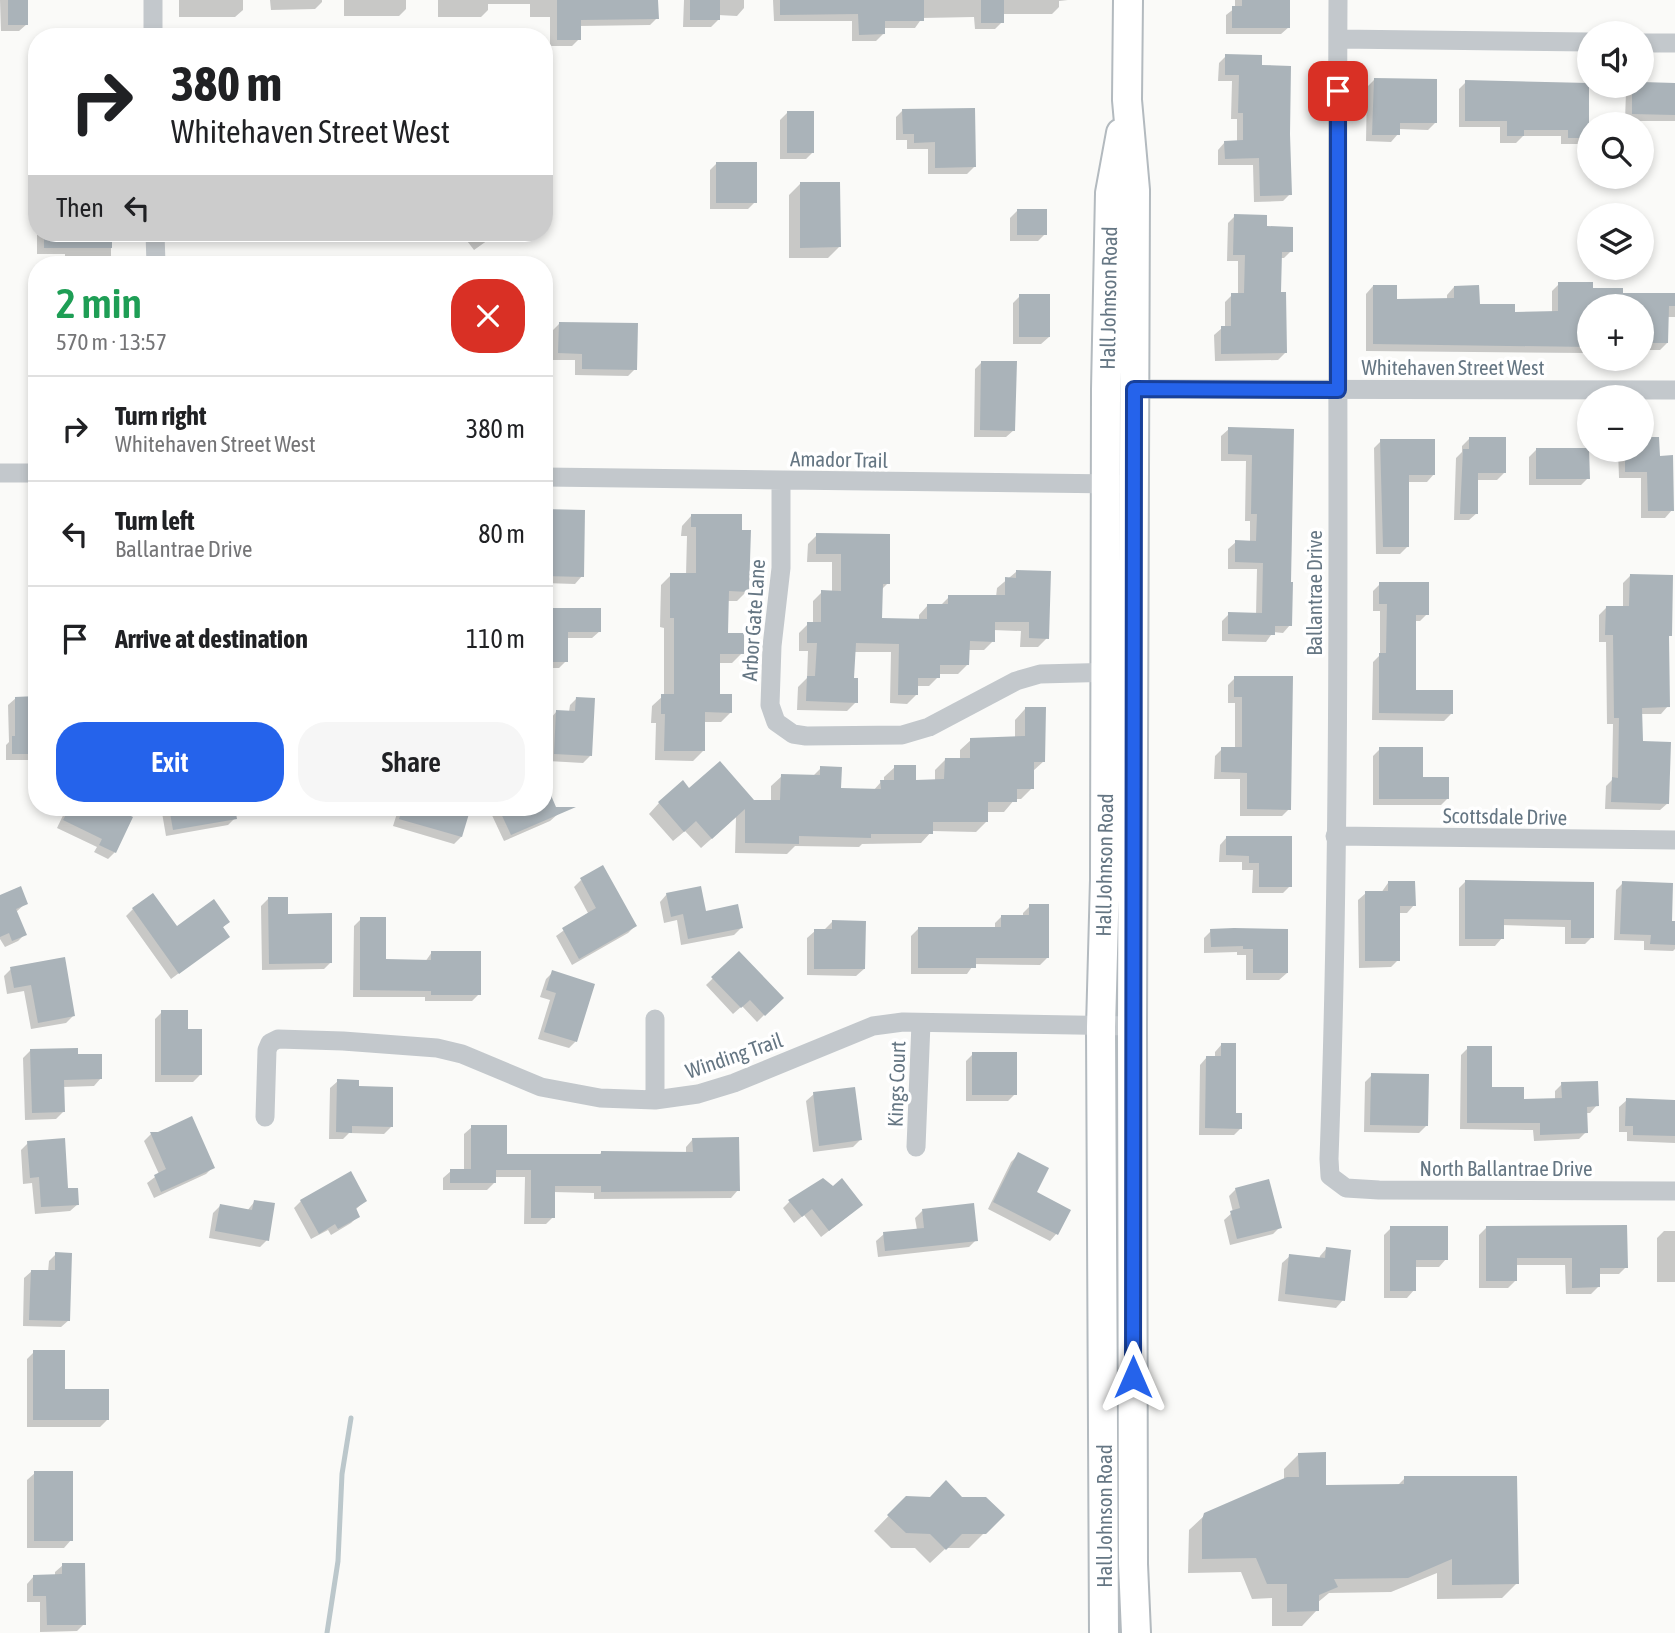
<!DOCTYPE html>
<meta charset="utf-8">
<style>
:root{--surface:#fff;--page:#f6f6f6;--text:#202124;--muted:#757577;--line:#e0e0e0;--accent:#2563eb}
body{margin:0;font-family:"Asap Condensed",sans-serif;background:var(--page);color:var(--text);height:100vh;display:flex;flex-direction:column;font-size:26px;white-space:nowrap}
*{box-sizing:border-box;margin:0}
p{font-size:23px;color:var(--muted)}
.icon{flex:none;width:38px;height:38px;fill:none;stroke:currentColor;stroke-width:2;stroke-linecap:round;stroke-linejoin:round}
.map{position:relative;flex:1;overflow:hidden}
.panel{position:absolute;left:28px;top:256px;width:525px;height:560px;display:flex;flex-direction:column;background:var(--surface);border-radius:28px;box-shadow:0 4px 10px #0003}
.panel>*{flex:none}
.banner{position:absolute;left:28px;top:28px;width:525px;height:214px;border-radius:28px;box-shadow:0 4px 10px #0003;background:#fff;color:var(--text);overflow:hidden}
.tools{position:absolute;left:1577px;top:21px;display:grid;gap:14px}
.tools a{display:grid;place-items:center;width:77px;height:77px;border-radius:50%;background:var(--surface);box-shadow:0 4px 10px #0003;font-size:35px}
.pin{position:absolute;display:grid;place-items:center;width:60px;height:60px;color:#fff;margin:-30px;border-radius:14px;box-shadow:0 4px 10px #0006}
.me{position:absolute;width:77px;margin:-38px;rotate:0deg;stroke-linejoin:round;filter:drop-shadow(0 0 5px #0008)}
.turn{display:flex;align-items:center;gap:24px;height:147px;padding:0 28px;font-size:32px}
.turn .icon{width:91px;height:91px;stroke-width:2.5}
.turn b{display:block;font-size:49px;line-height:60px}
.then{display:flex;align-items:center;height:66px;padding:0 28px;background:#0003;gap:14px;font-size:26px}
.round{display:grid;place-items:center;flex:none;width:74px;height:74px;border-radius:28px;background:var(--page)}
.headline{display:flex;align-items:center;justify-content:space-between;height:119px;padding:0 28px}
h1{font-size:42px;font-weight:600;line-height:52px;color:#1e9e55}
.cta{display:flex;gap:14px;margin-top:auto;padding:14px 28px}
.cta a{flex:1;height:80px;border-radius:28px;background:var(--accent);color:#fff;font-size:28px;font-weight:600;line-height:80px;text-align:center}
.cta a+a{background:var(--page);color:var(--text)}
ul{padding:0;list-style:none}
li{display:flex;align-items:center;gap:21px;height:105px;padding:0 28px;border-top:2px solid var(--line)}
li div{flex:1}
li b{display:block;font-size:26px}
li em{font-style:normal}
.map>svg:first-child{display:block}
.shadow{fill:#0003}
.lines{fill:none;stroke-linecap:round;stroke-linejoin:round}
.stream{stroke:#bbc7cb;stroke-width:5}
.building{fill:#aab3b9}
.secondary-casing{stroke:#b3babf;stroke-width:32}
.street{stroke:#c3c8cc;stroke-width:19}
.secondary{stroke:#fff;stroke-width:28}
.route-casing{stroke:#184099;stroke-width:18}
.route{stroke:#2563eb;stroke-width:12}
.labels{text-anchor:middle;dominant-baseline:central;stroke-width:7;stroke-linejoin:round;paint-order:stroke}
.street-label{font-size:21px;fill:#657683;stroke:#fff}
</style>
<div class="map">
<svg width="1675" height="1633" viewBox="0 0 1675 1633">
<rect width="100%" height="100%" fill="#fafaf8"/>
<!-- shadow -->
<path class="shadow" d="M0,0h27v24l-8,7h-18z
M179,0h64v10l-8,7h-56z
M270,0h52v2l-7,7 -44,1z
M344,0h62v9l-7,7h-55z
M438,0h219v18l-7,7 -71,1v13l-7,7h-22v-29h-20v-13h-42v6l-7,7h-43z
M684,0h60v8l-7,8 -19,-1v5l-7,7h-28z
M773,0h295l-9,1v6l-7,7h-50v8l-7,7h-20l-1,-12 -52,1 -7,10h-32v6l-7,7h-24v-20h-78z
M1235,0h54v27l-8,7h-55v-19l9,-7z
M1226,56l34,11 30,127 -7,7 -29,1 -1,-37h-35v-15l7,-8h12v-23h-6l1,-38h-14l1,-18z
M1374,80l61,43 -7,7 -29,-1 -1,5 -7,8 -25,-1 1,-54z
M1466,82l122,55 -7,7h-20v-8h-38l-7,7h-16v-16h-41v-38z
M1642,84h33v37h-50l1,-30 5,-5h11z
M36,104l1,23h-8v-16z
M903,110l71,57 -7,7h-39v-25h-21v-9h-11v-23z
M787,113l26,39 -7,7h-26v-39z
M717,163l38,39 -7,7h-38v-39z
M800,184l39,63 -11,11h-39v-63z
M1018,210l27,24 -7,7h-28v-23z
M1235,216l30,12 26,23 -7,7h-4l-1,36 6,59 -7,7 -63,1 -1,-26 8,-7h3v-26l7,-7h6v-34h-11l1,-38z
M39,233h72v31h-46v-10h-28v-19z
M461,233h37l-24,17z
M1559,284l62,11h54v22h-8v26l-7,7h-18v-44h-53v43l-4,4 -219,-2v-57l7,-8 23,14h51v-5l7,-8 24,19 35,7h39v-22z
M1020,296l29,41 -8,7h-28v-41z
M559,324l76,45 -7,7 -53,-1v-15h-23v-29z
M982,362l32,68 -8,7h-32l1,-68z
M1229,429l64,1 -3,195 -7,8 -10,-1 -7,10 -44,-1v-20l7,-7 27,1 1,-46h-29v-20l8,-7h14v-21h-5l1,-60h-25v-25z
M1469,439l35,34 -7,7h-20v33l-8,7h-15l2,-62 6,-6v-6z
M1642,439h16v18l14,53 -7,8h-24v-40h-22l-1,-28h24z
M1381,441l53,33 -7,8h-20v65l-7,7h-24l-2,-106z
M1536,450l52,28 -7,7h-52v-28z
M544,511l38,65 -7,8 -31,-1z
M692,515l55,76 -10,10h-10l-1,34 16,18 -10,10h-13v33l12,16 -10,10h-18v29l-10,10 -38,-1 1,-37h-5l1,-17 12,-11v-67l-4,-1 1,-42 10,-10h15l1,-39h-6l1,-10z
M817,535l71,48 -7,7v29l38,1v-5l9,-10 12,1 9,-9h47l1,-9 19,-16 31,66 -9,9h-18l1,-16 -28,-1v11l-9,9h-16l-1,15 -9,9h-20v3l-9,9h-12l-1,9 -9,9 -17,-1 1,-51h-37l-1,27 3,23 -9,9 -50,-1 1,-23 9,-9 1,-27h-9v-18l9,-9h5v-23l9,-9h10v-30h-25l1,-18z
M36,536l1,24 -8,-1v-16z
M1630,576l40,59 -2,3v68l-7,8h-21l1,29 27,60 -8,7 -55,-1 1,-23 6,-6 1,-56h-6l-1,-82h-7v-27l7,-7h17v-25z
M1380,584l47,30 -7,7h-5v71l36,22 -7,7 -72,-1 1,-58 7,-7v-44h-7v-20z
M544,610l56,21 -8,7h-26v23l-7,7h-15z
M36,628l1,29h-8v-22z
M1235,678l54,131 -7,7h-42v-37h-26l1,-23 7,-7h13v-46h-7v-18z
M16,698h21v62h-31v-15l3,-3 -1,-37z
M577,698l13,58 -7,7 -35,-2 2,-42 7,-8 12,1 1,-7z
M1025,709l19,52 -11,10 -1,17 -11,11h-6l-11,13h-17l-1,10 -10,10 -44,-1 -11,12 -59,1 -3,3 -64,-1 -8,8 -52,-1 1,-36 -35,31 -16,-17 -12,10 -24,-27 10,-11 30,-13 64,11 18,1v-16l11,-10 30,1 9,-9 19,22 33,1 8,-9h3v-5l11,-10 19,14h21v-11l10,-10h15v-10l11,-10 44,-1v-19z
M1380,749l41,30 27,19 -7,7h-68v-49z
M67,807h45l3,45 -7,7 -14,-7 3,-5 -40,-19z
M161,807h72l2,11 -7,7 -62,11z
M399,807h69l-7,30 -7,7 -61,-18z
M495,807h49l14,7 -8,7 -46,20 -14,-30z
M1227,837l63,49 -7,7h-31l1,-23h-11v-8h-23l1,-17z
M581,880l54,46 -7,7 -56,32 -16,-29 32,-23 -14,-26z
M1466,881l126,3v53l-7,7h-20v-17l-63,-2v13l-7,8h-36v-58z
M1388,883l26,22 -7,8h-9v47l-7,7 -32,1 -1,-68 8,-7h15z
M1623,883l47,40h5v26l-2,2 -29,-1v-9l-30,-1 2,-50z
M667,894l38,19 36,15 -7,7 -53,10 -4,-25 -13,3 -4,-21z
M0,897l26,6 -10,9 9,22 -7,7 -13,6 -5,-8z
M268,899l63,63 -7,7 -62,1 -1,-64z
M1030,906l17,52 -7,7 -66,-1 -7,10h-56v-38l7,-7h77v-6l7,-7 21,1v-4z
M133,909l43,20 52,-7 -7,7 6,8 -56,42 -45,-63z
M361,919l23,42 41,1 7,-10 47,42 -7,7h-47v-4h-72l1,-71z
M832,922l32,47 -8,7 -49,-1v-37l8,-7 10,-2z
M1287,930v43l-8,7h-33v-25h-9v-3l-33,1v-15l7,-7z
M739,953l42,45 -24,24 -15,-16 -9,8 -27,-29z
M11,969l62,47 -7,7 -35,6 -7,-38 -17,3 -3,-18z
M553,972l23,69 -7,7 -31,-9 12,-39 -10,-3 6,-18z
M162,1012l24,19 14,44 -7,7h-38v-63z
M1222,1044l12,71 7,13 -7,7h-35l1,-70 7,-8 8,1v-6z
M1468,1048l22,41 33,12 32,-1v-9l7,-7 35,21 -7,8h-5l1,19 -7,7 -45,2 -1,-11 -73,-1 1,-74z
M30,1051l46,5 25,22 -7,8 -31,1 1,24 -8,8 -31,1 -2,-62z
M973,1054l42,40 -7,7h-42v-40z
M1372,1075l54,51 -7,7 -55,-1 1,-50z
M338,1081l53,46 -7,7 -35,-1 -6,6h-14l1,-51z
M814,1094l46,46 -7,7 -40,5 -7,-51z
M1627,1100l48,1v42l-48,-2v-9h-8v-25z
M472,1127l33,28 93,1 3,-3h85v-6l7,-8 45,51 -7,8 -137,1v-6l-41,-1v25l-7,7h-22l1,-47h-31v6l-7,7h-44v-12l8,-7h13v-37z
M159,1133l54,34 -7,7 -52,24 -7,-15 12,-9 -15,-33 7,-7z
M28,1143l50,61 -8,7 -35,3 -3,-31 -9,1 -2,-34z
M1018,1155l16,38 23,40 -7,8 -62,-32 23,-47z
M1236,1189l44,38 -7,7 -43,11 -6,-25 9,-8 -4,-16z
M255,1201l12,39 -7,7 -51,-9 4,-25 7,-7 27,5z
M301,1201h64l-10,9 3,6 -7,7 -20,12 -3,-5 -17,9 -17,-31z
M790,1201l63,11 -32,25 -17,-22 -10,8 -11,-15z
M922,1211l54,29 -7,7 -91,10 -2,-16 8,-7 33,-4 -2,-12z
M1391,1228l55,31 -7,8h-25v23l-7,8h-23v-63z
M1486,1228l140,39 -7,7h-21v13l-7,7h-25l-1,-29h-50v16l-7,7h-29v-53z
M1664,1231h11v51h-18v-44z
M1327,1248l16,52 -7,8 -58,-7 4,-38 8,-7 29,4 1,-4z
M56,1254l13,66 -8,7 -38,-1 1,-48 8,-7 16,1 1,-11z
M34,1352l29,39 44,29 -7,7h-73v-68z
M1299,1454l26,32 73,-1 7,-7 112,105 -15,15 -65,1v-26l-46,19 -62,1 -12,10v7l-15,16h-30v-28l-20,1 -11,-27 -53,1 1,-43 16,-15 79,-35v-11z
M35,1473l36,67 -7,8h-37v-68z
M906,1498h56l40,17 -33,33h-23l-16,15 -15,-15h-24l-17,-17z
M63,1565l21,59 -7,7 -37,1v-30h-13v-18l7,-8h21v-4z"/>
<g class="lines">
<!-- stream -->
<path class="stream" d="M327,1633l11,-72 4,-87 9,-56"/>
</g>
<!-- building -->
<path class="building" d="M8,0h20v25h-20z
M557,0h101l1,19 -78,1v20h-24z
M690,0h30v20h-30z
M780,0h144v21h-39v13l-26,1 -1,-21 -78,1z
M981,0h23v23h-23z
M1242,0h48v28h-58v-22h10z
M1225,54l37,1v10l29,1 -1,68 2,61 -32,1 -1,-38 -34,1 -1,-18 19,-1v-27h-5l1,-38h-14z
M1374,78l63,1v44h-37v12h-28z
M1465,80l124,3v55h-21v-8h-44v6h-17v-15h-42z
M1642,82l33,1v32l-43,-1v-28h10z
M975,108l1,59 -41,1v-26l-21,1v-9h-11l-1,-25z
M787,111h27v42h-27z
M716,162h41v41h-41z
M800,182h40l1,65 -41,1z
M1017,209h30v26h-30z
M1234,214l33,1v11l26,1v25h-11l-1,40h5l1,61 -66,1v-28h10v-33h13l1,-38h-12z
M44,233h68v15h-68z
M1558,282h35v6h30v5h52v13h-6l-1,37h-26v-37h-53v41l-216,-3v-59h24v14l57,-1v-12l25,-1 1,19h35v8l43,-1z
M1019,294h31v43h-31z
M559,322l79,1 -1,47 -55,-1v-15l-24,-1z
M981,361h36l-2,70 -35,-1z
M1228,427l66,2 -3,153h2l-1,44h-17v9l-47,-1v-22l34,1 1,-50 -28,-1v-22l21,1 1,-27h-6l1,-59 -24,-1z
M1469,437h37v36h-28v41h-18l3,-65h6z
M1642,437h17l1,19 13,-1 1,56h-26l-1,-39h-22v-22h17z
M1380,439h55v36h-26v72h-26z
M1536,448h53l1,31h-54z
M544,509l41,1 -1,67 -40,-1z
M691,514h51v16h9l-2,62 -20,-1 -1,42h16v21h-24v40h12v19l-27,-1v39h-41l1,-37h-4v-20h13v-76h-4v-45h26v-46h-5z
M816,533l74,1v50h-7l-1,34 45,1v-15h21v-9h57v-18l11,1v-8l35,1 -2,68 -20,-1v-16h-34v20l-25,-1 -1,24h-29v13h-22v17h-20l1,-51 -43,-1 -2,35h4v25l-52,-2 1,-25h8l2,-33h-10v-21h14v-32l20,1v-37h-25z
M1630,574l43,1 -1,61h-3l1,71 -28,1 1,33 28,1 -2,62 -58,-2 1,-25 6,1 1,-60h-5l-1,-83h-8l1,-29h23z
M1379,582h50v33h-13v75h37v24l-74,-1v-60h7l1,-49h-8z
M544,608h57v24h-33v30h-24z
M1234,676h59l-2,134 -44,-1v-36l-26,-1v-25h21v-50h-8z
M37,696v58h-25v-18h3v-39z
M576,697l19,1 -3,58 -38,-2 2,-44 19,1z
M1025,707h21l-1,55h-11v27h-17v13h-29v20h-55v12h-62v4l-72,-2v8l-54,-1v-34l-33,30 -16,-18 -12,11 -26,-30 25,-22 6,8 31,-27 34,39h26l1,-26 39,1v-9l22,1 -1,21 40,1 -1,-9h14v-15h22v15l28,-1 1,-21h25v-20l55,-2z
M1379,747h44v30h26v22h-70z
M544,779l12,28h20l-65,28 -13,-28h46z
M70,807h42l21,10 -17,36 -17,-8 3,-6 -39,-19z
M169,807h66l2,12 -64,11z
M403,807h68l-9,30 -63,-18z
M1226,836h66v51h-33v-24h-10v-7l-23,-1z
M603,865l34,61 -58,33 -17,-31 34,-20 -16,-30z
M1465,880l129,2v56h-23v-18l-67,-1v20h-39z
M1388,881h27l1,25h-16v55h-35v-70h23z
M1622,881l51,2 -1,38h3v24l-25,-1 1,-9 -31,-1z
M21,886l7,18 -12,5 11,26 -15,6 -3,-8 -9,4v-42z
M701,886l5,25 32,-7 5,24 -55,11 -5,-25 -12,3 -5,-24z
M153,893l24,33 37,-27 16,23 -7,5 7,10 -51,37 -47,-66z
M268,897h20v17l44,-1v50l-63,1z
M1029,904h20v54h-73v10h-58v-41h83v-12h28z
M360,917h26v42l45,1v-9h50v44h-50v-4l-71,-1z
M832,920l34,1 -1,48h-51v-40h18z
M1234,928l54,1v44h-35v-24h-10v-3l-32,1 -1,-18z
M739,951l45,47 -19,18 -15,-16 -9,8 -30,-31z
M65,957l10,59 -37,7 -7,-38 -17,3 -4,-21z
M552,970l43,14 -18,58 -33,-10 12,-39 -10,-3z
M161,1010h27v19h14v46h-41z
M1221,1043h15v70h6v16l-37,-1 1,-72h15z
M1467,1046h25v41h32v12l38,-1 -1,-16 37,-1 1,25 -12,1 1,26 -48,2v-12h-73z
M78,1048v6h24v25l-38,1 1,32 -33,1 -2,-64z
M972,1052h45v43h-45z
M1371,1073l58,1 -1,52 -58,-1z
M337,1079l22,1v6l34,1v40l-41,-1v7l-16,-1z
M855,1087l7,53 -43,6 -6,-54z
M1626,1098l49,2v36l-42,-1v-9h-8z
M192,1116l23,52 -54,24 -7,-17 12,-6 -16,-37h8z
M471,1125h36v29h94v-3l92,1 -1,-14 47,-1 1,54 -139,1v-6h-46v32h-24v-48h-35v13h-46v-14h21z
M65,1138l3,50h10l1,17 -38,2 -2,-30 -9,1 -3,-37z
M1018,1152l31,16 -12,24 34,18 -13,25 -65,-33z
M351,1171l16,30 -11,7 4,9 -22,12 -3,-5 -16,10 -19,-34z
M823,1178l10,8 9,-8 21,27 -34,26 -17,-22 -10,8 -14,-17z
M1269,1179l13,49 -45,11 -7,-28 10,-3 -5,-20z
M254,1200l21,3 -6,38 -54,-10 5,-27 32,6z
M974,1203l4,38 -93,10 -2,-19 41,-4 -2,-19z
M1627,1225l1,43h-28v19l-28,1v-30h-55v23h-31v-55z
M1390,1226h58v34h-32v31h-26z
M1326,1247l25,3 -6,51 -60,-7 4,-40 36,4z
M55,1252l17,1 -2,68 -41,-1 2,-50h24z
M33,1350h32v39h44v31h-76z
M1326,1452v33l78,-1v-8h113l2,108 -67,1v-26l-44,19 -74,1 4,8 -19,8v16l-32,1v-28h-20l-11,-26 -54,1v-39l2,-7 83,-36h12l-1,-24z
M34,1471h39v70h-39z
M946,1480l16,17h24l19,18 -19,19h-24l-16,16 -16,-16 -24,-1 -19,-18 19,-19 24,1z
M62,1563h23l1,62h-39l-1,-29h-13v-21l29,-1z"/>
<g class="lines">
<defs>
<path id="secondary" d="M1128,0l-1,100 8,90 -3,836 1,538 3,69
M1104,1633l-3,-606 4,-147 1,-491 4,-196 11,-60"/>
</defs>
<!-- secondary casing -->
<use href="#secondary" class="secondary-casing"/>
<!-- street -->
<path class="street" d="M153,0v37
M1338,0c-2,386 5,773 -9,1159l1,17 16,12 33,2 296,1
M1338,39l251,3
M1642,43h33
M155,233l1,31
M1123,389l552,1
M0,473h37
M544,477l573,7
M781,481v87l-9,78 -2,59 6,17 17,12 13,2 96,-1 27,-8 87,-46 24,-7 78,-2
M1335,836l340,4
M655,1019v81
M265,1117l2,-67 3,-7 8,-4 65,2 94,7 25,6 79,33 59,11 55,2 43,-6 36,-11 139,-57 30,-4 229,4
M916,1147l5,-124"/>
<!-- secondary -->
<use href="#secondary" class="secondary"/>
</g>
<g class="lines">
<defs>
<path id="route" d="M1133,1377l1,-988 204,1v-299"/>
</defs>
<!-- route casing -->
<use href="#route" class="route-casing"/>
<!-- route -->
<use href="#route" class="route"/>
</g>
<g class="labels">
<!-- street labels -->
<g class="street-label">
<text transform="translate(1108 298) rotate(-89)">Hall Johnson Road</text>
<text x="1453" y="367">Whitehaven Street West</text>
<text transform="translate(839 459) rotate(1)">Amador Trail</text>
<text transform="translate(1314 593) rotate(-90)">Ballantrae Drive</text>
<text transform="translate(753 620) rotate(-86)">Arbor Gate Lane</text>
<text transform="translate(1505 816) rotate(1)">Scottsdale Drive</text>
<text transform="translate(1104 865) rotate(-89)">Hall Johnson Road</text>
<text transform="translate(734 1055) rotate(-19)">Winding Trail</text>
<text transform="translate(896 1084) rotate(-88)">Kings Court</text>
<text x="1506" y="1168">North Ballantrae Drive</text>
<text transform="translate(1104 1516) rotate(-90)">Hall Johnson Road</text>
</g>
</g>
</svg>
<div class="tools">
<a><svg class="icon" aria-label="sound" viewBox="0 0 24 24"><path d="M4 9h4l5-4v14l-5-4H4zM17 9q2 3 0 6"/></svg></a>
<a><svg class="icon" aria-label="search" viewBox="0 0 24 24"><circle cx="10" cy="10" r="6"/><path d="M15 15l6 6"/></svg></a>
<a><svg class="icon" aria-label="layers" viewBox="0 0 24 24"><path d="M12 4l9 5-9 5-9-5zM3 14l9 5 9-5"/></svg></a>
<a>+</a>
<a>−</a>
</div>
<div class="pin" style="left:1338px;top:91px;background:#d93025"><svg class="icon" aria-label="arrive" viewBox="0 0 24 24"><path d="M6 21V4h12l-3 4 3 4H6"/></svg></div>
<svg class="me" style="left:1133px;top:1377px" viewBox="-20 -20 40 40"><path d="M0-17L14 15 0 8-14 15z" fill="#2563eb" stroke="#fff" stroke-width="4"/></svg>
<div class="banner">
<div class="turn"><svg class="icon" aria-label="right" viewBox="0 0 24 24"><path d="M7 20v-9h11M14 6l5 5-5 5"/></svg><div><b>380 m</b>Whitehaven Street West</div></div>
<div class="then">Then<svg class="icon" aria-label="left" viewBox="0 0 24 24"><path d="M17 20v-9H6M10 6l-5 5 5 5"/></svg></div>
</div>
<section class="panel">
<div class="headline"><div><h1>2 min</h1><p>570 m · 13:57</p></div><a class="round" style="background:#d93025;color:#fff"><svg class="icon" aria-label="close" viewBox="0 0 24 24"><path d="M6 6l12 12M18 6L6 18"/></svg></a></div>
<ul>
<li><svg class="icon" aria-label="right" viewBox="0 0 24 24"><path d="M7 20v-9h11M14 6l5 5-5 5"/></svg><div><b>Turn right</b><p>Whitehaven Street West</p></div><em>380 m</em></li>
<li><svg class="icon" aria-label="left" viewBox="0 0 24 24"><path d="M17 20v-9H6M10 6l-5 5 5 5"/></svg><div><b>Turn left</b><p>Ballantrae Drive</p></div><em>80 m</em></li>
<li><svg class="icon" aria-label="arrive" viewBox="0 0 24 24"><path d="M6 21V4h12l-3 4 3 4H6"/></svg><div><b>Arrive at destination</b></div><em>110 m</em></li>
</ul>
<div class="cta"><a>Exit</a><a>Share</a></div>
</section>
</div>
